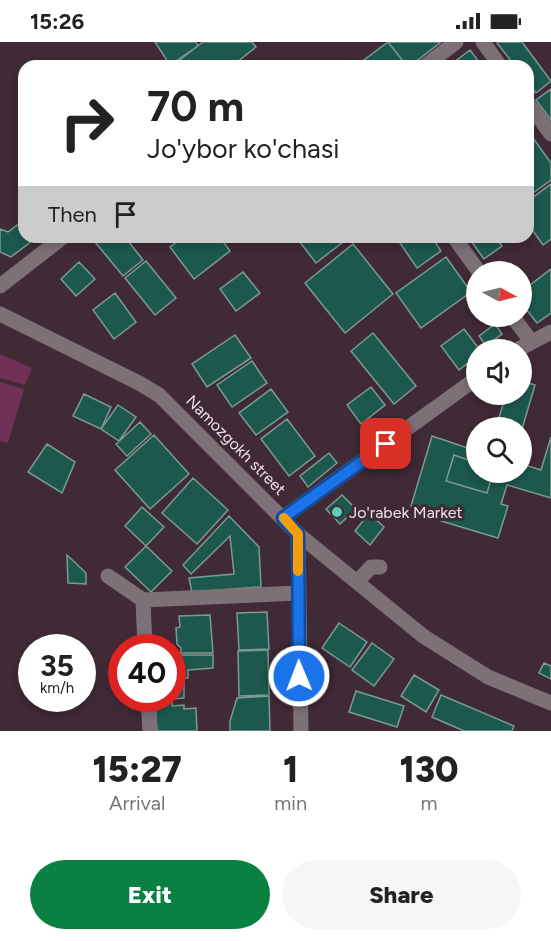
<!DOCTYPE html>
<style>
:root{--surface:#fff;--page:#f6f6f6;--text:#222;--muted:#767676;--accent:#0b8043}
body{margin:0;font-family:Figtree,sans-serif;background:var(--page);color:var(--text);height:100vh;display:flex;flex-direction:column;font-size:22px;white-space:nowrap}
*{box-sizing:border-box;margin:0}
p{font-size:20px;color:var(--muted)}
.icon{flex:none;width:33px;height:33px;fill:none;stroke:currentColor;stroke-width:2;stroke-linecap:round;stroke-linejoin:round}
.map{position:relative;height:689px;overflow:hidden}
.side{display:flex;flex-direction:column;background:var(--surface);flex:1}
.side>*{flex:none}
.top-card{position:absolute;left:18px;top:18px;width:516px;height:183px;border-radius:18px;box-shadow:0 3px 9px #0003;background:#fff;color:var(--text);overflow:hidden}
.needle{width:39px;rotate:97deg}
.tools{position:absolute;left:466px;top:219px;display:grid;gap:12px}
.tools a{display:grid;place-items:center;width:66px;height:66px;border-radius:50%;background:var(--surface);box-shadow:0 3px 9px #0003;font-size:30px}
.speed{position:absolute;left:18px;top:592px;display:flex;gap:12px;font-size:30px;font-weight:700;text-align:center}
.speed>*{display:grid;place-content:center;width:78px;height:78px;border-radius:50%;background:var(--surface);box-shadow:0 3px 9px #0003;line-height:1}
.speed small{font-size:15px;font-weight:400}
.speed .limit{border:9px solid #d22;background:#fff;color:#111}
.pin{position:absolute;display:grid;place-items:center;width:51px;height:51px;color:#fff;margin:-26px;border-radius:12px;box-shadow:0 3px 9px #0006}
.me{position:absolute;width:66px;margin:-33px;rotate:359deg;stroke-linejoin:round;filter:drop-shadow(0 0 4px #0008)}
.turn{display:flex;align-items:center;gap:21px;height:126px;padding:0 30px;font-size:27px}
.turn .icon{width:78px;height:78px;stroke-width:2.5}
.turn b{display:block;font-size:42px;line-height:51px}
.then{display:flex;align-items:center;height:57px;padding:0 30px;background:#0003;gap:12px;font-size:22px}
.eta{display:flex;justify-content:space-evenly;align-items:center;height:102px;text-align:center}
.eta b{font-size:36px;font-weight:800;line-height:42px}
.cta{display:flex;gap:12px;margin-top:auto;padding:12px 30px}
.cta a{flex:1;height:69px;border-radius:36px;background:var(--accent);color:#fff;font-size:24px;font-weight:800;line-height:69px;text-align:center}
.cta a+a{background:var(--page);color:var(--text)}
.status{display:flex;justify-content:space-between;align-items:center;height:42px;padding:0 30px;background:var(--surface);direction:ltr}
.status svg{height:16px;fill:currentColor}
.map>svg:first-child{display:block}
.green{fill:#713156}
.building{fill:#1c584e;stroke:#7c9b94;stroke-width:1.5}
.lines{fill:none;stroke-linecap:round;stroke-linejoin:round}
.minor{stroke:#7d7177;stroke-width:15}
.route-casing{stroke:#114b97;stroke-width:15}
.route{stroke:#1a73e8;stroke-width:10}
.slow{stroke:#f59e0b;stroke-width:10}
.poi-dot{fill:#5bcebb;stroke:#3f2a35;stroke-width:2}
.labels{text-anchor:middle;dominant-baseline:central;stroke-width:6;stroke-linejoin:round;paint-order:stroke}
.street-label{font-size:16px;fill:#efe1e8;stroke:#3f2a35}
.poi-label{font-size:16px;fill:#efe1e8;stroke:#3f2a35;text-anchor:start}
</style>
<div class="status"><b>15:26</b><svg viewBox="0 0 49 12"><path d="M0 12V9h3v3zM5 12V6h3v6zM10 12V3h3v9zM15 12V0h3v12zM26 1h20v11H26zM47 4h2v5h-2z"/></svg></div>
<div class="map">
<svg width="551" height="689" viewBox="0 0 551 689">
<rect width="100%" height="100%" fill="#3f2a35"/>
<!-- green -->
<path class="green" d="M0,312l32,14 -7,17 -25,-7z
M0,340l24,7 -16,54 -8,-2z"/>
<!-- building -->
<path class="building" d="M155,0h41l2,4 -28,19z
M203,0h49l4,5 -24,19h-51l-4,-4z
M388,0l19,24h-51z
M388,0h53l-31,24h-3z
M498,0h24l29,39 -15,12 -8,-10v-17h-13l-18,-23z
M470,8l12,16h-33z
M551,47v31l-15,-20z
M533,96l18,25v17l-18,13 -5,-8v-44z
M551,142v55l-8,6 -15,-21v-23z
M24,178v17h13l-26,20 -11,-5v-23l8,3z
M101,195h24l18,23 -20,16 -28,-34z
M183,195h37l10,14 -36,28 -24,-32z
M296,195h49l2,2 -31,24z
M396,195h36l9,14 -24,17z
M477,195h18l7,9 -18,13 -13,-18z
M353,202l40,50 -48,39 -40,-50z
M446,215l25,35 -50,36 -25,-35z
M146,219l30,37 -21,17 -30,-37z
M79,220l16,17 -19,17 -15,-17z
M551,227v44l-14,10 -15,-19v-13z
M243,230l17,21 -24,18 -16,-22z
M115,251l21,29 -22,17 -21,-29z
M495,282l7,10 -16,12 -7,-10z
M464,287l16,21h-3v6l-18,14 -18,-24z
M373,291l43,53 -22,18 -43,-53z
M235,293l16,23 -44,29 -15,-23z
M252,319l15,22 -35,24 -15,-22z
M522,339l13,4 -13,44v-1h-26l10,-34h16z
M371,345l14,18 -24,19 -14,-19z
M271,347l17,23 -32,23 -17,-22z
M84,352l27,13 -10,22 -28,-13z
M118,363l18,12 -17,24 -18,-12z
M287,377l28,37 -26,20 -28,-37z
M140,380l11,12 -24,22 -11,-12z
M154,393l35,39 -39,35 -35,-39z
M432,394l45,15v12l-23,-8 -8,26 41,12 6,-21h29v-8l19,6 10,-33v61l-44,-13 -6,19 7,2 -10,32 -57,-17 1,-6 -31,-9z
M47,402l28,18 -13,31 -34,-21z
M329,411l8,10 -29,24 -8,-11z
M454,413l23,8v9h16l-6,21 -41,-12z
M193,436l35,32 -31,34 -35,-31z
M342,453l14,14 -16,15 -14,-15z
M142,465l22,20 -18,19 -21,-20z
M369,471l15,14 -14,18 -15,-14z
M229,474l30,31 2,40 -69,5 -3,-14 45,-4 -4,-38 -39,38 -8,-9z
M146,504l26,25 -21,21 -26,-25z
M67,513l19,18v11l-18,-1z
M267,570l2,37 -30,1 -2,-37z
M210,573l3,38h-32v-5l-4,-4 -1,-16 4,-1 -1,-11z
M339,581l28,19 -17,25 -28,-19z
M372,601l22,16 -20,27 -22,-16z
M268,608l1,45 -30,1 -1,-45z
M172,613h41v13l-25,2v8h-4v20l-12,1z
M544,621l7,3v13l-12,-6z
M414,633l25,15 -13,22 -25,-16z
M356,649l48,15 -7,21 -48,-15z
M441,653l73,31 -2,5h-48l-32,-14z
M269,654l1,35h-40v-10l7,-23z
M172,660v4l12,-1v4l12,-1 1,23h-40l-2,-28z"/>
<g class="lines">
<!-- minor -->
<path class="minor" d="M483,0l17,24
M425,24l31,-24
M528,61l23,31
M454,195l25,35
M0,244l63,-49
M0,272l139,69 20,12 139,139 125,102 65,41 63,26
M512,274l19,25
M517,308l34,-18
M283,476l194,-140
M298,492l3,197
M108,534l35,24 2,48
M357,540l14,-15h9
M143,558l155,-7
M148,657l2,32"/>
</g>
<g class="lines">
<defs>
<path id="route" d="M299,634l-1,-142 -15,-16 103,-74"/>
</defs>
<!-- route casing -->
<use href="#route" class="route-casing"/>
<!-- route -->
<use href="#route" class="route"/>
<!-- slow -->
<path class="slow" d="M284,476l14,16v37"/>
</g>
<!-- markers -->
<circle class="poi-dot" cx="337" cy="470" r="6"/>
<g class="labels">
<!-- street labels -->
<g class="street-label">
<text transform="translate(236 403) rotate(45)">Namozgokh street</text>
</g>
<!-- poi labels -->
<g class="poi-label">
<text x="349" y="470">Jo'rabek Market</text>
</g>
</g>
</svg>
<div class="tools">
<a><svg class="needle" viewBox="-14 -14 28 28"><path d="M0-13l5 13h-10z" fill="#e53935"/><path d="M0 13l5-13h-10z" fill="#767676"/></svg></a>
<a><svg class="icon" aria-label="sound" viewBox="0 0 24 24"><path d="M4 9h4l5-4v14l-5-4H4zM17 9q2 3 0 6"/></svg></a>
<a><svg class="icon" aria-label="search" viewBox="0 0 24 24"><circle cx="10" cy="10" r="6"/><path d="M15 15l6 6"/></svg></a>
</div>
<div class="speed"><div>35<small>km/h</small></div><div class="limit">40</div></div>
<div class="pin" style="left:386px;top:402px;background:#d93025"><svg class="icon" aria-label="arrive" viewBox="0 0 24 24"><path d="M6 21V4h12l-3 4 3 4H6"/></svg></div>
<svg class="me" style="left:299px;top:634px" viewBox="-20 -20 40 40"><circle r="17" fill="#1a73e8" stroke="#fff" stroke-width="3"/><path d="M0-11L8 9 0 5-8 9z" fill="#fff"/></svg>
<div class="top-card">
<div class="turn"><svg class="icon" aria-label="right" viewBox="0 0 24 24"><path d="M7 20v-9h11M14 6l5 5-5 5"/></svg><div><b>70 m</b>Jo'ybor ko'chasi</div></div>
<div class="then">Then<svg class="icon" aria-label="arrive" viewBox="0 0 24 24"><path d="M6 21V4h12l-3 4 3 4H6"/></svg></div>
</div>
</div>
<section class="side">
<div class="eta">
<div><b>15:27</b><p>Arrival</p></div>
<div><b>1</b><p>min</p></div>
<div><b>130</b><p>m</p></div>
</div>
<div class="cta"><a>Exit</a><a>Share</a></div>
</section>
